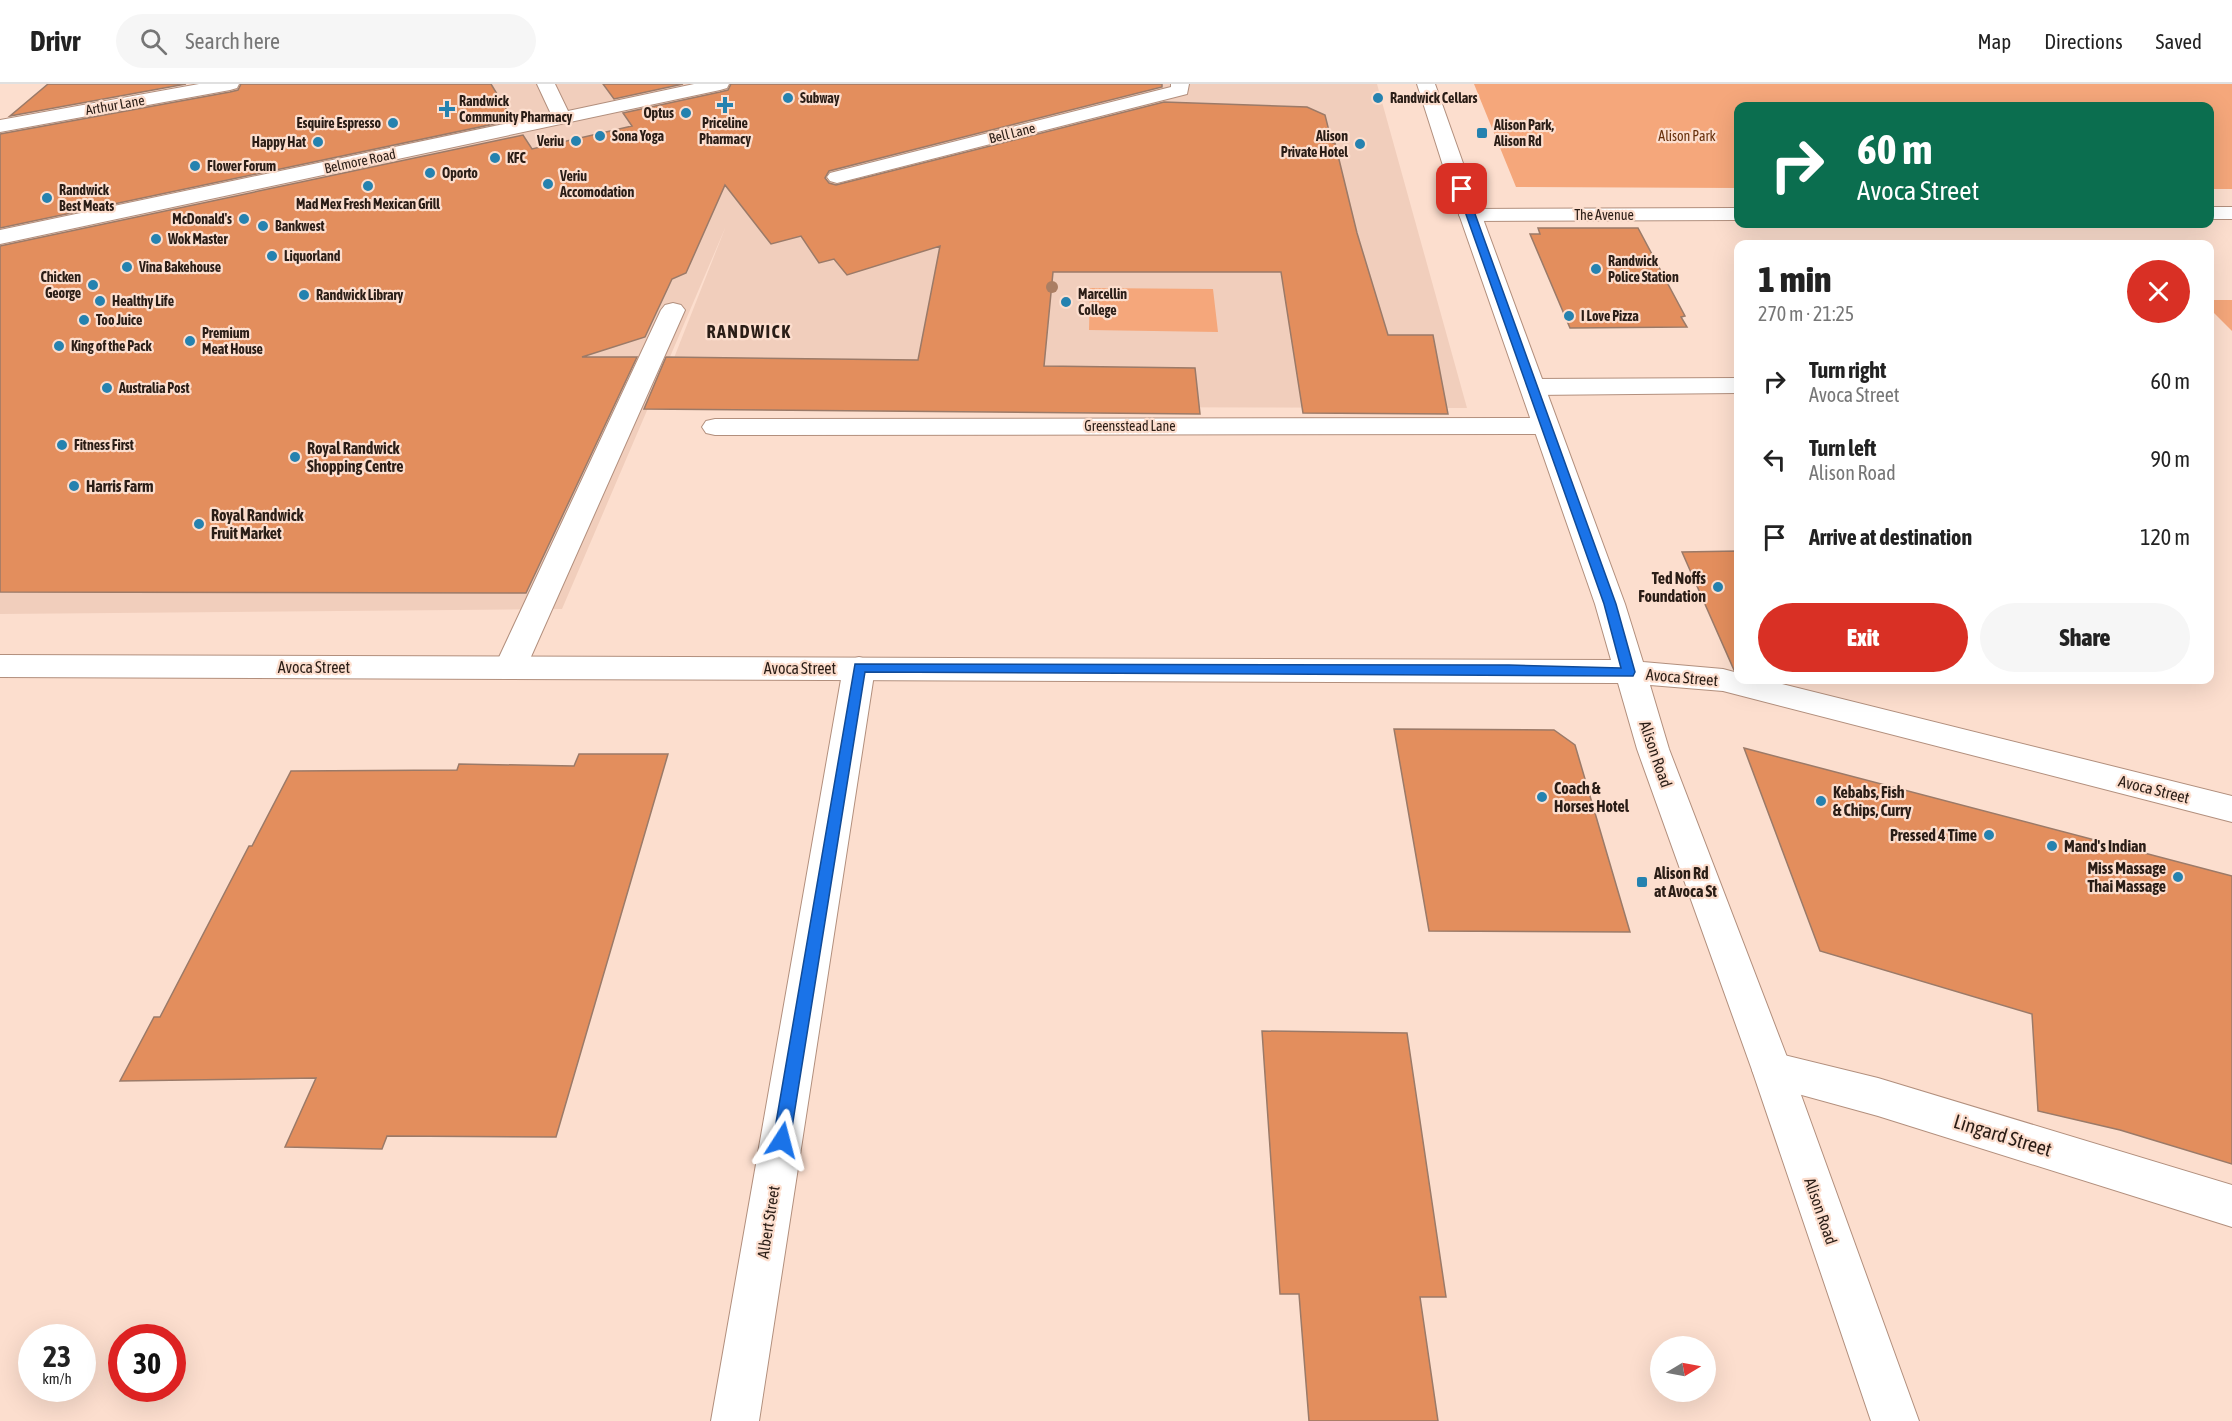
<!DOCTYPE html>
<meta charset="utf-8">
<style>
:root{--surface:#fff;--page:#f6f6f6;--text:#222;--muted:#767676;--line:#e0e0e0;--accent:#d93025}
body{margin:0;font-family:"Asap Condensed",sans-serif;background:var(--page);color:var(--text);height:100vh;display:flex;flex-direction:column;font-size:22px;white-space:nowrap}
*{box-sizing:border-box;margin:0}
p{font-size:20px;color:var(--muted)}
.icon{flex:none;width:33px;height:33px;fill:none;stroke:currentColor;stroke-width:2;stroke-linecap:round;stroke-linejoin:round}
.map{position:relative;flex:1;overflow:hidden}
.details{position:absolute;left:1734px;top:156px;width:480px;height:444px;display:flex;flex-direction:column;background:var(--surface);border-radius:12px;box-shadow:0 6px 24px #0002}
.details>*{flex:none}
.top-card{position:absolute;left:1734px;top:18px;width:480px;height:126px;border-radius:12px;box-shadow:0 6px 24px #0002;background:#0b6e4f;color:#fff;overflow:hidden}
.needle{width:39px;rotate:80deg}
.fabs{position:absolute;left:1650px;top:1252px;display:grid;gap:12px}
.fabs a{display:grid;place-items:center;width:66px;height:66px;border-radius:50%;background:var(--surface);box-shadow:0 6px 24px #0002;font-size:30px}
.speed{position:absolute;left:18px;top:1240px;display:flex;gap:12px;font-size:30px;font-weight:700;text-align:center}
.speed>*{display:grid;place-content:center;width:78px;height:78px;border-radius:50%;background:var(--surface);box-shadow:0 6px 24px #0002;line-height:1}
.speed small{font-size:15px;font-weight:400}
.speed .limit{border:9px solid #d22;background:#fff;color:#111}
.pin{position:absolute;display:grid;place-items:center;width:51px;height:51px;color:#fff;margin:-26px;border-radius:12px;box-shadow:0 3px 9px #0006}
.me{position:absolute;width:66px;margin:-33px;rotate:9deg;stroke-linejoin:round;filter:drop-shadow(0 0 4px #0008)}
.turn{display:flex;align-items:center;gap:21px;height:126px;padding:0 24px;font-size:27px}
.turn .icon{width:78px;height:78px;stroke-width:2.5}
.turn b{display:block;font-size:42px;line-height:51px}
.round{display:grid;place-items:center;flex:none;width:63px;height:63px;border-radius:32px;background:var(--page)}
.summary{display:flex;align-items:center;justify-content:space-between;height:102px;padding:0 24px}
h1{font-size:36px;font-weight:800;line-height:45px}
.cta{display:flex;gap:12px;margin-top:auto;padding:12px 24px}
.cta a{flex:1;height:69px;border-radius:36px;background:var(--accent);color:#fff;font-size:24px;font-weight:800;line-height:69px;text-align:center}
.cta a+a{background:var(--page);color:var(--text)}
ul{padding:0;list-style:none}
li{display:flex;align-items:center;gap:18px;height:78px;padding:0 24px}
li div{flex:1}
li b{display:block;font-size:22px}
li em{font-style:normal}
header{display:flex;align-items:center;gap:36px;box-sizing:border-box;height:84px;padding:0 30px;background:var(--surface);border-bottom:2px solid var(--line)}
header strong{font-size:28px}
nav{display:flex;gap:33px;margin-inline-start:auto;font-size:21px}
.search{width:420px;height:54px;background:var(--page);display:flex;align-items:center;gap:15px;box-sizing:border-box;padding:0 21px;border-radius:33px;color:var(--muted);font-size:22px}
.map>svg:first-child{display:block}
.built{fill:#f1cebc}
.green{fill:#f5a77b}
.building{fill:#e38e5d;stroke:#9b7a68;stroke-width:1.5}
.lines{fill:none;stroke-linecap:round;stroke-linejoin:round}
.minor-casing{stroke:#b28f7d;stroke-width:2}
.major-casing{stroke:#b28f7d;stroke-width:2}
.minor{fill:#fff;fill-rule:evenodd}
.major{fill:#fff;fill-rule:evenodd}
.tree{fill:#aa7e63}
.route{fill:#1a73e8;stroke:#114b97;stroke-width:1.5}
.poi-dot{fill:#2582af;stroke:#fcdece;stroke-width:2}
.labels{text-anchor:middle;dominant-baseline:central;stroke-width:4.5;stroke-linejoin:round;paint-order:stroke}
.far-poi-label{font-size:14px;font-weight:bold;fill:#2a1d16;stroke:#fcdece;text-anchor:start}
.far-street-label{font-size:14px;fill:#2a1d16;stroke:#fcdece}
.far-park-label{font-size:14px;fill:#67300b;stroke:#fcdece}
.poi-label{font-size:16px;font-weight:bold;fill:#2a1d16;stroke:#fcdece;text-anchor:start}
.street-label{font-size:16px;fill:#2a1d16;stroke:#fcdece}
.far-district-label{font-size:18px;font-weight:bold;letter-spacing:1.5px;fill:#2a1d16;stroke:#fcdece}
.near-street-label{font-size:20px;fill:#2a1d16;stroke:#fcdece}
</style>
<header>
<strong>Drivr</strong>
<div class="search"><svg class="icon" aria-label="search" viewBox="0 0 24 24"><circle cx="10" cy="10" r="6"/><path d="M15 15l6 6"/></svg>Search here</div>
<nav><a>Map</a><a>Directions</a><a>Saved</a></nav>
</header>
<div class="map">
<svg width="2232" height="1337" viewBox="0 0 2232 1337">
<rect width="100%" height="100%" fill="#fcdece"/>
<!-- built -->
<path class="built" d="M259,0h1118l90,324 -812,-2 71,-180 -164,383 -562,5v-481z"/>
<!-- green -->
<path class="green" d="M1474,0h758v105h-22v-83h-472v82l-222,-1z
M1090,204l123,1 5,43 -129,-2z
M2210,216h22v31l-22,-22z"/>
<!-- building -->
<path class="building" d="M48,0h138l-176,32z
M241,0h250l22,36 -513,108v-94l230,-42 8,-2z
M603,0h80l-69,15z
M731,0h431v3l-333,84 -4,7 4,5 7,2 328,-83 143,5 18,8 7,28h3l22,90 31,102h45l15,79 -145,-1 -22,-141h-228l-9,94 151,2 5,46 -556,-5 22,-52 252,3 22,-114 -93,29 -13,-16 -15,4 -18,-27 -30,8 -46,-59 -39,88 -14,6 -27,58 -63,20h55l-111,236 -526,-1v-346l523,-111 9,14 100,-23 -9,-13 97,-21 8,-2z
M1538,144h100l47,88 -4,1 6,10 -117,1 -40,-94h10z
M1738,467v120l-4,-1 -52,-118z
M1394,645l160,1 21,15 55,187 -201,-1z
M1744,664l488,128v288l-112,-34 -82,-19 -6,-97 -212,-63z
M579,670h89l-112,383 -169,-1 -5,13 -97,-2 31,-69 -196,3 34,-64h6l89,-171h3l39,-75 166,-1 2,-6 115,2z
M1262,947l145,2 39,264h-26l18,124h-129l-10,-127h-19z"/>
<g class="lines">
<defs>
<path id="minor" d="M199,0h40l-2,4 -7,2 -230,42v-12z
M537,0h18l13,27 126,-27h35l-2,4 -7,2 -720,154v-14l551,-116z
M1171,0h18l-2,10 -350,89 -7,-2 -3,-4 3,-4 341,-86z
M2210,123h22v12h-22z
M1738,124v12l-268,1 -8,-1 -3,-5 3,-5 8,-1z
M673,219l8,2 4,5 -159,358 -5,8 -11,3 -11,-3 -5,-8 167,-358 4,-5z
M1533,295l205,-1v15l-205,2 -9,-3 -4,-5 4,-5z
M1546,334l9,2 4,6 -4,6 -9,2 -831,1 -9,-2 -4,-6 4,-6 9,-2z
M859,573l11,3 5,8 -116,753h-48l132,-753 5,-8z
M1772,968l106,26 354,107v42l-354,-111 -120,-33 -6,-13 6,-13z"/>
<path id="major" d="M1417,0h18l40,113 150,407 18,58 80,7 15,4v7h28l466,116v26l-509,-131 -73,-6 19,64 123,321 127,351h-48l-119,-351 -115,-321 -19,-66 -1618,-6v-22l1611,5 -16,-56 -142,-407z"/>
</defs>
<!-- minor casing -->
<use href="#minor" class="minor-casing"/>
<!-- major casing -->
<use href="#major" class="major-casing"/>
<!-- minor -->
<use href="#minor" class="minor"/>
<!-- major -->
<use href="#major" class="major"/>
</g>
<!-- trees -->
<circle class="tree" cx="1052" cy="203" r="6"/>
<!-- route -->
<path class="route" d="M1462,102l4,3 150,415 19,68 -2,4 -768,-4 -75,468 -2,5 -6,3 -7,-3 -2,-5 82,-476 654,1 112,3 -17,-64 -147,-415z"/>
<!-- markers -->
<g class="poi-dot">
<circle cx="788" cy="14" r="6"/>
<circle cx="1378" cy="14" r="6"/>
<path d="M722 12h6v6h6v6h-6v6h-6v-6h-6v-6h6z"/>
<path d="M444 16h6v6h6v6h-6v6h-6v-6h-6v-6h6z"/>
<circle cx="686" cy="29" r="6"/>
<circle cx="393" cy="39" r="6"/>
<rect x="1476" y="43" width="12" height="12" rx="3"/>
<circle cx="600" cy="52" r="6"/>
<circle cx="576" cy="57" r="6"/>
<circle cx="318" cy="58" r="6"/>
<circle cx="1360" cy="60" r="6"/>
<circle cx="495" cy="74" r="6"/>
<circle cx="195" cy="82" r="6"/>
<circle cx="430" cy="89" r="6"/>
<circle cx="548" cy="100" r="6"/>
<circle cx="368" cy="102" r="6"/>
<circle cx="47" cy="114" r="6"/>
<circle cx="244" cy="135" r="6"/>
<circle cx="263" cy="142" r="6"/>
<circle cx="156" cy="155" r="6"/>
<circle cx="272" cy="172" r="6"/>
<circle cx="127" cy="183" r="6"/>
<circle cx="1596" cy="185" r="6"/>
<circle cx="93" cy="201" r="6"/>
<circle cx="304" cy="211" r="6"/>
<circle cx="100" cy="217" r="6"/>
<circle cx="1066" cy="218" r="6"/>
<circle cx="1569" cy="232" r="6"/>
<circle cx="84" cy="236" r="6"/>
<circle cx="190" cy="257" r="6"/>
<circle cx="59" cy="262" r="6"/>
<circle cx="107" cy="304" r="6"/>
<circle cx="62" cy="361" r="6"/>
<circle cx="295" cy="373" r="6"/>
<circle cx="74" cy="402" r="6"/>
<circle cx="199" cy="440" r="6"/>
<circle cx="1718" cy="503" r="6"/>
<circle cx="1542" cy="713" r="6"/>
<circle cx="1821" cy="717" r="6"/>
<circle cx="1989" cy="751" r="6"/>
<circle cx="2052" cy="762" r="6"/>
<circle cx="2178" cy="793" r="6"/>
<rect x="1636" y="792" width="12" height="12" rx="3"/>
</g>
<g class="labels">
<!-- far-poi labels -->
<g class="far-poi-label">
<text x="800" y="14">Subway</text>
<text x="1390" y="14">Randwick Cellars</text>
<text x="459" y="17">Randwick<tspan x="459" dy="16">Community Pharmacy</tspan></text>
<text x="674" y="29" text-anchor="end">Optus</text>
<text x="381" y="39" text-anchor="end">Esquire Espresso</text>
<text x="725" y="39" text-anchor="middle">Priceline<tspan x="725" dy="16">Pharmacy</tspan></text>
<text x="1494" y="41">Alison Park,<tspan x="1494" dy="16">Alison Rd</tspan></text>
<text x="612" y="52">Sona Yoga</text>
<text x="1348" y="52" text-anchor="end">Alison<tspan x="1348" dy="16">Private Hotel</tspan></text>
<text x="564" y="57" text-anchor="end">Veriu</text>
<text x="306" y="58" text-anchor="end">Happy Hat</text>
<text x="507" y="74">KFC</text>
<text x="207" y="82">Flower Forum</text>
<text x="442" y="89">Oporto</text>
<text x="560" y="92">Veriu<tspan x="560" dy="16">Accomodation</tspan></text>
<text x="59" y="106">Randwick<tspan x="59" dy="16">Best Meats</tspan></text>
<text x="368" y="120" text-anchor="middle">Mad Mex Fresh Mexican Grill</text>
<text x="232" y="135" text-anchor="end">McDonald's</text>
<text x="275" y="142">Bankwest</text>
<text x="168" y="155">Wok Master</text>
<text x="284" y="172">Liquorland</text>
<text x="1608" y="177">Randwick<tspan x="1608" dy="16">Police Station</tspan></text>
<text x="139" y="183">Vina Bakehouse</text>
<text x="81" y="193" text-anchor="end">Chicken<tspan x="81" dy="16">George</tspan></text>
<text x="1078" y="210">Marcellin<tspan x="1078" dy="16">College</tspan></text>
<text x="316" y="211">Randwick Library</text>
<text x="112" y="217">Healthy Life</text>
<text x="1581" y="232">I Love Pizza</text>
<text x="96" y="236">Too Juice</text>
<text x="202" y="249">Premium<tspan x="202" dy="16">Meat House</tspan></text>
<text x="71" y="262">King of the Pack</text>
<text x="119" y="304">Australia Post</text>
<text x="74" y="361">Fitness First</text>
</g>
<!-- far-street labels -->
<g class="far-street-label">
<text transform="translate(115 21) rotate(-10)">Arthur Lane</text>
<text transform="translate(1012 49) rotate(-14)">Bell Lane</text>
<text transform="translate(360 77) rotate(-12)">Belmore Road</text>
<text x="1604" y="131">The Avenue</text>
<text x="1130" y="342">Greensstead Lane</text>
</g>
<!-- far-park labels -->
<g class="far-park-label">
<text x="1687" y="52">Alison Park</text>
</g>
<!-- poi labels -->
<g class="poi-label">
<text x="307" y="364">Royal Randwick<tspan x="307" dy="18">Shopping Centre</tspan></text>
<text x="86" y="402">Harris Farm</text>
<text x="211" y="431">Royal Randwick<tspan x="211" dy="18">Fruit Market</tspan></text>
<text x="1706" y="494" text-anchor="end">Ted Noffs<tspan x="1706" dy="18">Foundation</tspan></text>
<text x="1554" y="704">Coach &amp;<tspan x="1554" dy="18">Horses Hotel</tspan></text>
<text x="1833" y="708">Kebabs, Fish<tspan x="1833" dy="18">&amp; Chips, Curry</tspan></text>
<text x="1977" y="751" text-anchor="end">Pressed 4 Time</text>
<text x="2064" y="762">Mand's Indian</text>
<text x="2166" y="784" text-anchor="end">Miss Massage<tspan x="2166" dy="18">Thai Massage</tspan></text>
<text x="1654" y="789">Alison Rd<tspan x="1654" dy="18">at Avoca St</tspan></text>
</g>
<!-- street labels -->
<g class="street-label">
<text x="314" y="583">Avoca Street</text>
<text x="800" y="584">Avoca Street</text>
<text transform="translate(1682 593) rotate(5)">Avoca Street</text>
<text transform="translate(1656 670) rotate(71)">Alison Road</text>
<text transform="translate(2154 705) rotate(14)">Avoca Street</text>
<text transform="translate(1821 1127) rotate(71)">Alison Road</text>
<text transform="translate(768 1138) rotate(-81)">Albert Street</text>
</g>
<!-- far-district labels -->
<g class="far-district-label">
<text x="749" y="247">RANDWICK</text>
</g>
<!-- near-street labels -->
<g class="near-street-label">
<text transform="translate(2003 1051) rotate(17)">Lingard Street</text>
</g>
</g>
</svg>
<div class="fabs">
<a><svg class="needle" viewBox="-14 -14 28 28"><path d="M0-13l5 13h-10z" fill="#e53935"/><path d="M0 13l5-13h-10z" fill="#767676"/></svg></a>
</div>
<div class="speed"><div>23<small>km/h</small></div><div class="limit">30</div></div>
<div class="pin" style="left:1462px;top:105px;background:#d93025"><svg class="icon" aria-label="arrive" viewBox="0 0 24 24"><path d="M6 21V4h12l-3 4 3 4H6"/></svg></div>
<svg class="me" style="left:782px;top:1056px" viewBox="-20 -20 40 40"><path d="M0-17L14 15 0 8-14 15z" fill="#1a73e8" stroke="#fff" stroke-width="4"/></svg>
<div class="top-card">
<div class="turn"><svg class="icon" aria-label="right" viewBox="0 0 24 24"><path d="M7 20v-9h11M14 6l5 5-5 5"/></svg><div><b>60 m</b>Avoca Street</div></div>
</div>
<section class="details">
<div class="summary"><div><h1>1 min</h1><p>270 m · 21:25</p></div><a class="round" style="background:#d93025;color:#fff"><svg class="icon" aria-label="close" viewBox="0 0 24 24"><path d="M6 6l12 12M18 6L6 18"/></svg></a></div>
<ul>
<li><svg class="icon" aria-label="right" viewBox="0 0 24 24"><path d="M7 20v-9h11M14 6l5 5-5 5"/></svg><div><b>Turn right</b><p>Avoca Street</p></div><em>60 m</em></li>
<li><svg class="icon" aria-label="left" viewBox="0 0 24 24"><path d="M17 20v-9H6M10 6l-5 5 5 5"/></svg><div><b>Turn left</b><p>Alison Road</p></div><em>90 m</em></li>
<li><svg class="icon" aria-label="arrive" viewBox="0 0 24 24"><path d="M6 21V4h12l-3 4 3 4H6"/></svg><div><b>Arrive at destination</b></div><em>120 m</em></li>
</ul>
<div class="cta"><a>Exit</a><a>Share</a></div>
</section>
</div>
